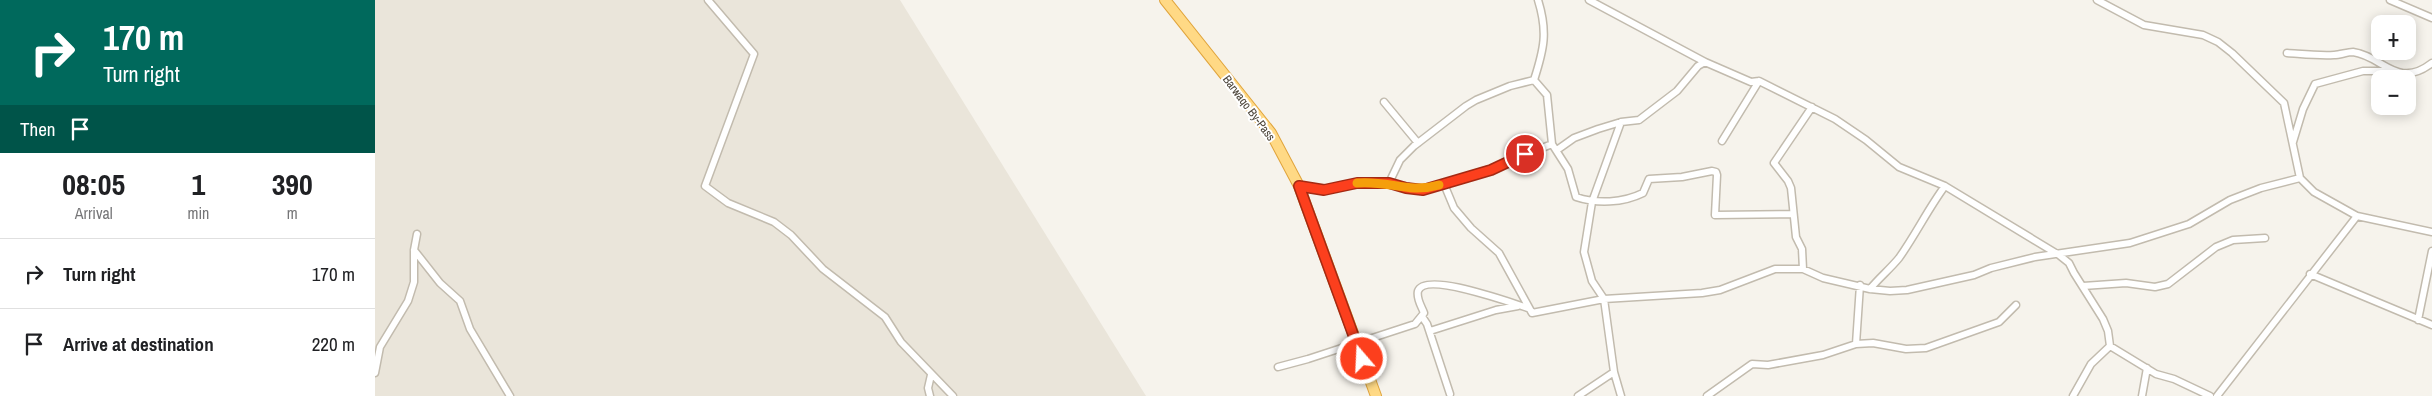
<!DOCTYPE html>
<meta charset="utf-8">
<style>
:root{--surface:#fff;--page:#f2f2f2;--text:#202124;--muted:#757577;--line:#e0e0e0}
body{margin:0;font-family:"Archivo Narrow",sans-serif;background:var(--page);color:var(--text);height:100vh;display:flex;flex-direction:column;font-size:19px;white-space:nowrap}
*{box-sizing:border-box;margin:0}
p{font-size:16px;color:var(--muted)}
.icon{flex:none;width:28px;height:28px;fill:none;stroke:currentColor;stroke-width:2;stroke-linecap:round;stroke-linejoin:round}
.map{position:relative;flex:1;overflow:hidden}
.details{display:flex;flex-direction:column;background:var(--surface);width:375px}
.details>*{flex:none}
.banner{background:#00695c;color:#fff;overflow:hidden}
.fabs{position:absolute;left:1996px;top:15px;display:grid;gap:10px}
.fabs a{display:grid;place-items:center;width:45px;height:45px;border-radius:10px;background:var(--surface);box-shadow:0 2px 12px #0003;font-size:25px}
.pin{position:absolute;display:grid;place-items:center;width:42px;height:42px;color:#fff;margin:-21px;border:2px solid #fff;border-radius:50%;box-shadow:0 1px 5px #0007}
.me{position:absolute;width:55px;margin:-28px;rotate:341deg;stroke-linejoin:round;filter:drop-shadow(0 0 4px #0008)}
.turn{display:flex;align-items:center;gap:18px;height:105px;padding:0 20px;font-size:22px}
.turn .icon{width:65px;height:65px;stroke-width:2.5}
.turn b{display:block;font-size:35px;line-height:42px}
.then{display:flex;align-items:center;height:48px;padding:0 20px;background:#0003;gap:10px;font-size:19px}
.eta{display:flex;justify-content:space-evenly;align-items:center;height:85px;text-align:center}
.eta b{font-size:30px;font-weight:700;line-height:35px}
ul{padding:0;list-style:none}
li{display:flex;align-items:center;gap:15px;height:70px;padding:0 20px;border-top:1px solid var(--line)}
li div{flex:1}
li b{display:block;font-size:19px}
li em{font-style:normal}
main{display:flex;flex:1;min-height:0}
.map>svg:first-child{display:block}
.residential{fill:#eae5da}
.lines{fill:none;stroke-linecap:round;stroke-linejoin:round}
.minor-casing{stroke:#c2bbae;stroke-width:9}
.trunk-casing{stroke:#e0a43c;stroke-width:12}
.minor{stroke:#fff;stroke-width:6}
.trunk{stroke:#ffd985;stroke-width:10}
.route-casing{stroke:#a42913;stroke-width:12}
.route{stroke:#fc3f1d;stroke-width:9}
.slow{stroke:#f59e0b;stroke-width:9}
.labels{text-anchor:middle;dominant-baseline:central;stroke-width:4;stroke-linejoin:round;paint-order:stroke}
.street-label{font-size:12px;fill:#4b4439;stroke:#fff}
</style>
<main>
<section class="details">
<div class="banner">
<div class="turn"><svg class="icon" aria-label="right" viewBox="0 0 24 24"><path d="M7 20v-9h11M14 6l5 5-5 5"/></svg><div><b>170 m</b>Turn right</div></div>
<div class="then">Then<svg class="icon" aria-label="arrive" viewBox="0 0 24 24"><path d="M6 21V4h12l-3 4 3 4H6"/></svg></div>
</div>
<div class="eta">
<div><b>08:05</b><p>Arrival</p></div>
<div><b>1</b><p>min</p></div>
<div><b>390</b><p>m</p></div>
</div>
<ul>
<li><svg class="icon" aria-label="right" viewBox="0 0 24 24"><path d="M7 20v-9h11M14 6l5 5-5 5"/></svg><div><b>Turn right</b></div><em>170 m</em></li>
<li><svg class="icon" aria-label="arrive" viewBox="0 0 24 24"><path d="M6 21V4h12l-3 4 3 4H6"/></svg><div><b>Arrive at destination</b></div><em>220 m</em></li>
</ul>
</section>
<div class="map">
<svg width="2057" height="396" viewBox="0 0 2057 396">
<rect width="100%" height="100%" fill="#f6f3ec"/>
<!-- residential -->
<path class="residential" d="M0,0h525l246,396h-771z"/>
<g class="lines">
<defs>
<path id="minor" d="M333,0l46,54 -49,132 23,17 46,19 17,13 32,34 62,48 16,25 52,54
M1163,0c10,32 6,49 -4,80l13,15 5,49 16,25 8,28c21,7 47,6 67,-4l6,-14 33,-2 30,-6 4,1 1,3 -2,40 78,-1
M1214,0l116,62 46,20 8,-1 76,38 31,21 33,27 46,19 114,69 10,8 5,10 29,46 5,12 2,15 46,28 18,5 36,17
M1722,0l47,25 59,10 15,7 14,11 52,50 16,75 14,14 43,24 75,16
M2015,0l42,18
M1912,53c15,1 32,3 47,2 6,0 13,-3 19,-3 30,4 44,38 79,11
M1009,102l34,41
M1246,122l-29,80 -8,50 8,29 12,18 10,73 7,24
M1347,141l37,-60
M1918,142l10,-33 12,-25 48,-13h27
M1182,150l17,-12 24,-9 23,-7 18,-2 38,-29 21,-25 7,-4
M1014,183l11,-23 14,-14 52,-40 10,-6 34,-14 24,-6
M1069,184l10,24 17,20 28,25 33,60 72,-14 98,-6 18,-3 55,-21h28l20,9 47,11 20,2 17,-1 67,-15 17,-7 44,-11 95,-14 59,-19 41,-24 31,-12 39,-10
M924,186l25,4 33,-7h32l34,7 67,-21 62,-25
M39,250l26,33 20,18 10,28 40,67
M1428,269l-1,-20 -6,-12 -5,-49 -3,-7 -14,-18 38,-56
M1935,274l122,51
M1708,286l43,-3 29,4 13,-3 48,-37 17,-7 32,-2
M1495,289c9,-11 20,-20 29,-31 17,-24 29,-49 46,-72
M1048,318l4,6 23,70
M2043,320l14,-69
M1055,331l66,-21 22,-4
M1481,344l4,-59
M903,367l30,-8 107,-35 9,-11c-2,-6 -8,-14 -6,-22 7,-20 93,12 110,17
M0,373l5,-26 28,-46 6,-19v-32l3,-16
M555,396l-2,-8 3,-13
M1203,396l36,-24
M1332,396l45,-32 16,1 55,-10 33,-11 17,-1 33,6 20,-1 73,-26 17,-17
M1698,396l18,-32 19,-18
M1767,396l5,-28
M1842,396l140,-180"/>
<path id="trunk" d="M790,0l106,133 28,53 77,210"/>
</defs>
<!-- minor casing -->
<use href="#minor" class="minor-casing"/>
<!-- trunk casing -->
<use href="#trunk" class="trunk-casing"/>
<!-- minor -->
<use href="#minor" class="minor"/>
<!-- trunk -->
<use href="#trunk" class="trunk"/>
</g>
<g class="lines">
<defs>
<path id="route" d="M987,359l-63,-173 25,4 33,-7h32l17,5 17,2 68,-20 34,-16"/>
</defs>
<!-- route casing -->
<use href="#route" class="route-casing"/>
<!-- route -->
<use href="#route" class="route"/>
<!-- slow -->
<path class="slow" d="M982,183c32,-3 51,11 82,2"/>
</g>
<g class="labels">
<!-- street labels -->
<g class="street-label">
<text transform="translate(874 108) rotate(53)">Barwaqo By-Pass</text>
</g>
</g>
</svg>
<div class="fabs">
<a>+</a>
<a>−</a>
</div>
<div class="pin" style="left:1150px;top:154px;background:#d93025"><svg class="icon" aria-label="arrive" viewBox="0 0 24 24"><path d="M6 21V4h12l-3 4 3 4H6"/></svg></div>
<svg class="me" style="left:987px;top:359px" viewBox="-20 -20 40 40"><circle r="17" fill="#fc3f1d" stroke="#fff" stroke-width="3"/><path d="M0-11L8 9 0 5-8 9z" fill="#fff"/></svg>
</div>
</main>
